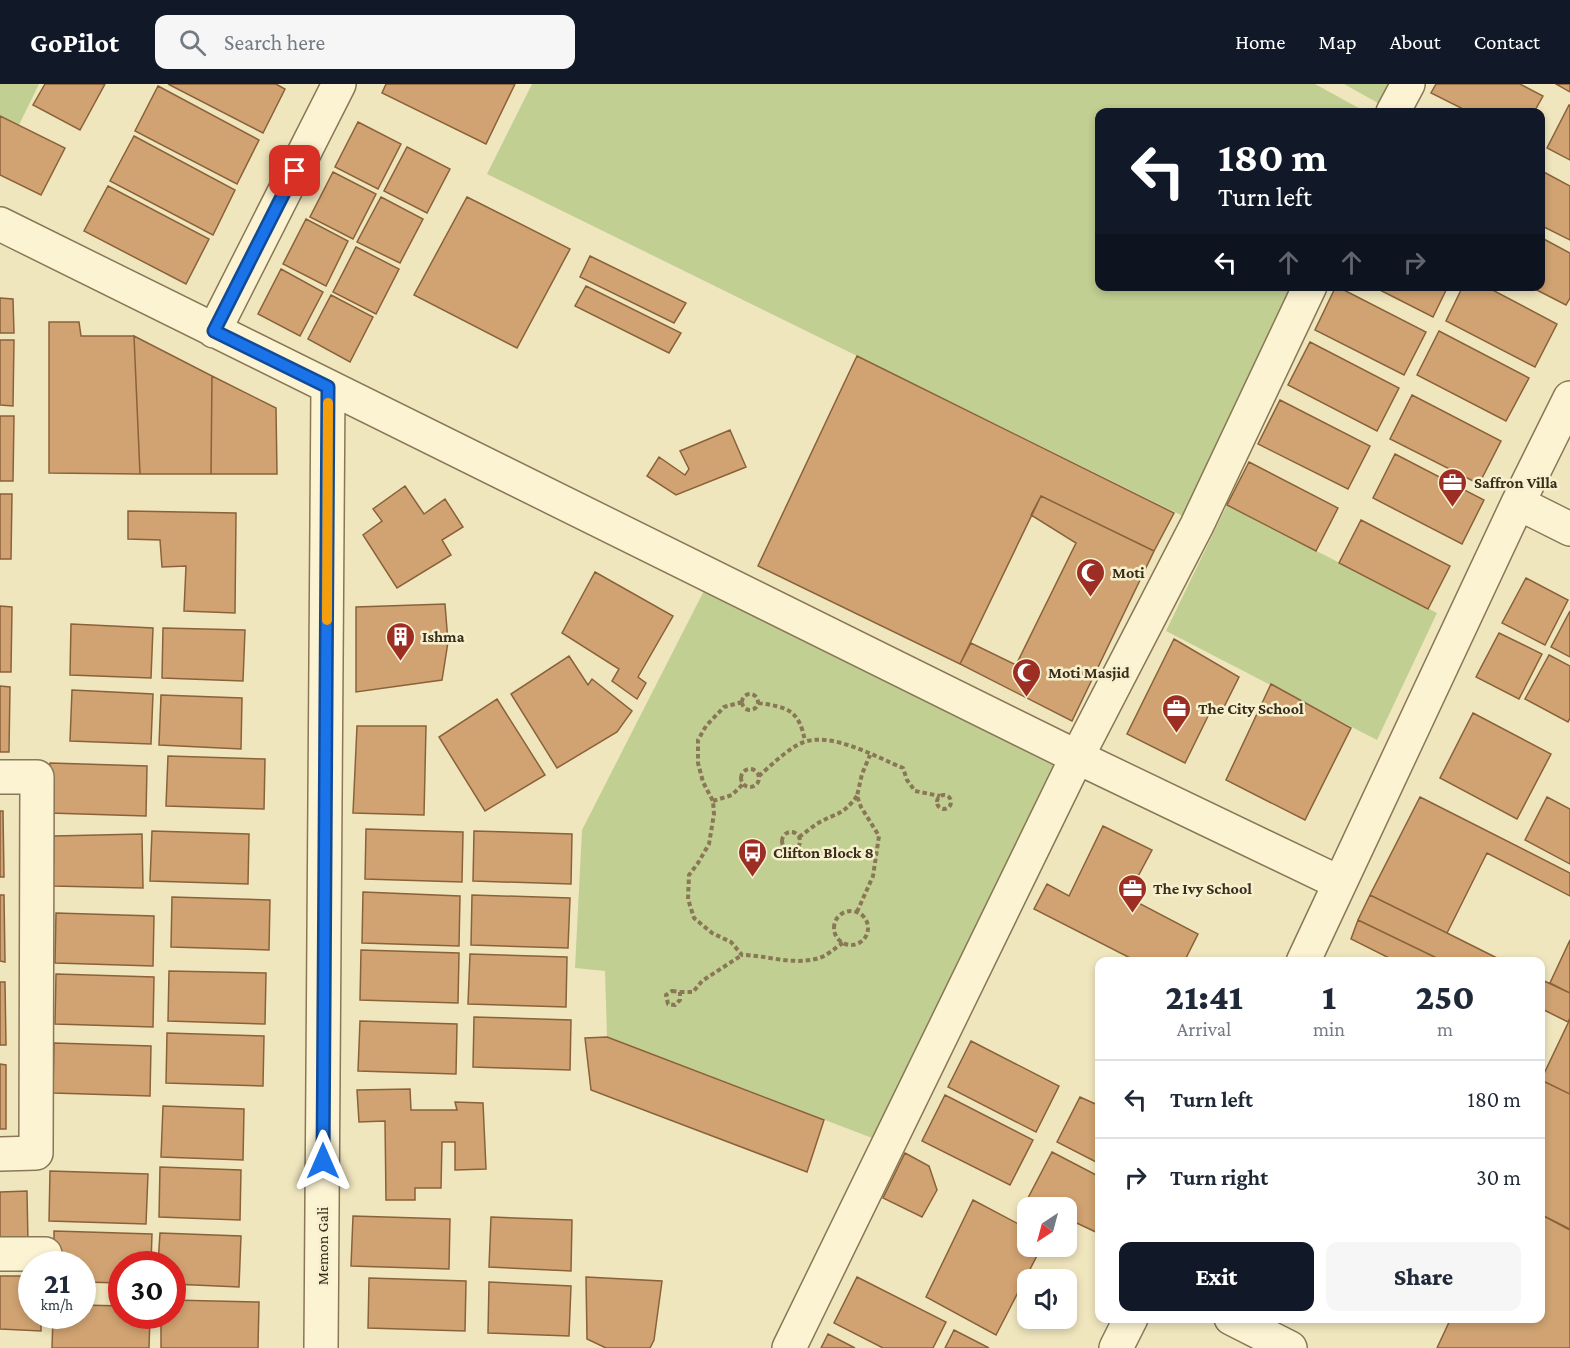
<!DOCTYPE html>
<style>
:root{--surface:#fff;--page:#f6f6f7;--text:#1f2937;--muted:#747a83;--line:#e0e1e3;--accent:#111827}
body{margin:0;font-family:"Crimson Pro",serif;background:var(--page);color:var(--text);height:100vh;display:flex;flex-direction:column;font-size:22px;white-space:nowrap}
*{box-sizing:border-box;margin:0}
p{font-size:20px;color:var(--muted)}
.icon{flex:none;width:33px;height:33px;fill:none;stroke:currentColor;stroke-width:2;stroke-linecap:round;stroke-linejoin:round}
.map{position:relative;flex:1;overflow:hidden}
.sheet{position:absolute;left:1095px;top:873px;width:450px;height:366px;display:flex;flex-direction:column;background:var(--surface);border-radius:12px;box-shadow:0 3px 9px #0003}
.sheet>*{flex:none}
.guide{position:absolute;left:1095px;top:24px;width:450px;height:183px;border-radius:12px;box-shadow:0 3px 9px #0003;background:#111827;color:#fff;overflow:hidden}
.needle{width:39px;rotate:216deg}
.fabs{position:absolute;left:1017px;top:1113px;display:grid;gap:12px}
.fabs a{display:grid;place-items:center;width:60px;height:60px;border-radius:12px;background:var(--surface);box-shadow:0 3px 9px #0003;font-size:30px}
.speed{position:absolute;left:18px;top:1167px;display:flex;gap:12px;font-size:30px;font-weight:700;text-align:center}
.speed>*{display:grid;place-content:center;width:78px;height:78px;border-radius:50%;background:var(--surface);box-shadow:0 3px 9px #0003;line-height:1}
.speed small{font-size:15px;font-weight:400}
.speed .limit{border:9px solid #d22;background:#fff;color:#111}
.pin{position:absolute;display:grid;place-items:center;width:51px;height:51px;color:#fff;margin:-26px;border-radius:12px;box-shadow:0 3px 9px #0006}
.me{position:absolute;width:66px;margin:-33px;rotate:0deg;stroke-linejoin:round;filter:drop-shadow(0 0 4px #0008)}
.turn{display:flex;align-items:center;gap:21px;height:126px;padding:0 24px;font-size:27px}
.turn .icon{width:78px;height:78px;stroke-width:2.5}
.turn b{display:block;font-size:42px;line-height:51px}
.lanes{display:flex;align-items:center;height:57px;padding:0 24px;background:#0003;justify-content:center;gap:30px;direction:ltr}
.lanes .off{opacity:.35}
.eta{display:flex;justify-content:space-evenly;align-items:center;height:102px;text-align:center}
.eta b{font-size:36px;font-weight:800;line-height:42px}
.action{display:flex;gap:12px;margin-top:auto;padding:12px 24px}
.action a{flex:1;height:69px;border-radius:12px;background:var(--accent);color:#fff;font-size:24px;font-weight:800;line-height:69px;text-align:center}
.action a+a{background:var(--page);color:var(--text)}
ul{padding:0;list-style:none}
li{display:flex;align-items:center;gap:18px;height:78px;padding:0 24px;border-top:2px solid var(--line)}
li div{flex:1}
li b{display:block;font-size:22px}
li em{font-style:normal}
header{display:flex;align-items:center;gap:36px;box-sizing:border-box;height:84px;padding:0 30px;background:var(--accent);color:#fff}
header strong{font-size:28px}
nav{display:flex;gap:33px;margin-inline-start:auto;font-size:21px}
.search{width:420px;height:54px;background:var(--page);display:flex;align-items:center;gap:15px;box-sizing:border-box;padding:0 21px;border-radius:12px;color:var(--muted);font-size:22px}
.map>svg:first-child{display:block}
.green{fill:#c1cf92}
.building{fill:#d1a372;stroke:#8a623a;stroke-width:1.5}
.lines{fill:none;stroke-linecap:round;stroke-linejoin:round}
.minor-casing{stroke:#897756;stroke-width:36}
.path{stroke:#897756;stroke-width:4;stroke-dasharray:4.5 3;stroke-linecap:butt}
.minor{stroke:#fbf3d2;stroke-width:33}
.route-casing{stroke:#114b97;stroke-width:15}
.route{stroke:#1a73e8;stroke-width:10}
.slow{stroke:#f59e0b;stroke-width:10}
.labels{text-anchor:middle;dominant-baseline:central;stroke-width:5;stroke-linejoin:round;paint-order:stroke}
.poi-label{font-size:16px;font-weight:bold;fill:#382c1b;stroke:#f7f0ce;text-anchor:start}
.street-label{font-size:16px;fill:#382c1b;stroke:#f7f0ce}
</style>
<header>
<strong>GoPilot</strong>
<div class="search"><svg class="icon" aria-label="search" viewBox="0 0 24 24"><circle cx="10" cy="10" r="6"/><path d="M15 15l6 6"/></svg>Search here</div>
<nav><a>Home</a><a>Map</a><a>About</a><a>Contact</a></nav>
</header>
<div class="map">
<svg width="1570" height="1264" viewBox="0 0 1570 1264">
<rect width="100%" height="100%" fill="#f0e6be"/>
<!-- green -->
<path class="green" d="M0,0h39l-20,41 -19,-9z
M532,0h783l51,28h-266v174l205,1 -118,231 -700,-344z
M1344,0h64l-14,28z
M1227,421l210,108 -60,127 -211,-109z
M711,493l366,180 -189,387 -281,-107 -2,-66 -30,-3 7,-138z"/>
<!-- building -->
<path class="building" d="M45,0h60l-25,46 -47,-25z
M168,0h108l9,5 -22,44z
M386,0h129l-29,60 -104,-51z
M1436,0h84l23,12 -9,16h-65l-38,-19z
M1556,0h14v8z
M158,2l101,54 -22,44 -102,-53z
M1569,21h1v55l-23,-12z
M0,32l65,32 -24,47 -41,-20z
M358,38l43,22 -23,45 -43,-22z
M134,52l101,54 -22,45 -103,-54z
M407,63l43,22 -23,44 -43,-22z
M1540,86l30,16v54l-30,-15z
M333,88l43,22 -23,45 -43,-22z
M108,102l101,53 -23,45 -102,-53z
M381,113l42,22 -23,44 -43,-21z
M467,113l103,52 -53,99 -103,-53z
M306,135l42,22 -22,45 -43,-22z
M1540,153l30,16v45l-4,7 -37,-19h11z
M356,163l43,22 -23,45 -43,-22z
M590,172l96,47 -12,20 -94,-46z
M281,185l42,23 -23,44 -42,-22z
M586,202l95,47 -12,20 -94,-47z
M1336,202l90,46 -22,43 -89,-45z
M1372,202h76l-15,31z
M1463,202h22l72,38 -22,43 -89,-46z
M331,211l42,22 -23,45 -42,-23z
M0,214l13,1 1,34h-14z
M49,238h30l2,14h53l6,138 -91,-1z
M1439,247l90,47 -23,43 -89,-46z
M134,252l78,40 -1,98h-71z
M0,256h14l-1,66 -13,-1z
M1310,258l89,46 -22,43 -89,-46z
M857,272l317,157 -20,38 -113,-55 -81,168 -202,-98z
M212,292l64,32 1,66h-66z
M1412,311l89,46 -22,43 -89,-45z
M1280,316l90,46 -22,43 -90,-45z
M0,332h14l-1,65h-13z
M730,346l16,37 -70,28 -29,-19 12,-19 26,18 4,-6 -9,-18z
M1395,370l89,46 -22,44 -89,-46z
M1249,378l89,46 -22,43 -89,-46z
M405,402l19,28 21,-15 18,28 -21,13 9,15 -54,33 -34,-53 19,-14 -9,-12z
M0,410h12l-1,65h-11z
M1041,412l113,55 -82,170 -112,-57 11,-21 45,22 60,-122 -45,-28z
M128,427l108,2 -1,100 -51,-2 2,-45 -24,1 -2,-27 -32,-1z
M1361,436l89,46 -22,43 -89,-46z
M595,488l78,44 -35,61 8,6 -9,16 -25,-18 7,-12 -57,-36z
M1526,494l42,22 -23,45 -43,-22z
M445,520l3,38 -6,38 -86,12v-85z
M0,522l12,1 -1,65h-11z
M1570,527v46l-19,-10z
M71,540l82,4 -2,50 -81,-3z
M163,544l82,2 -2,51 -81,-3z
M1499,549l43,21 -23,45 -43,-22z
M1174,555l65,38 -17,34 -9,-5 -28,57 -58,-29z
M1549,571l21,11v52l-2,4 -43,-23z
M569,572l19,29 4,-6 40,32 -15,21 -60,36 -46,-74z
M1271,600l80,44 -46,92 -79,-40z
M0,602l10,1 -1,65h-9z
M72,606l81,4 -2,50 -81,-3z
M161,611l81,3 -1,51 -82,-4z
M497,615l48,76 -60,36 -46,-74z
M1473,629l78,41 -34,65 -77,-41z
M357,642h69l-2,89 -71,-2z
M168,672l97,3 -1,50 -98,-3z
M50,679l97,3 -1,50 -97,-3z
M1420,713l150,76v23l-83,-43 -40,80 -77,-38z
M1547,713l23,12v55l-45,-24z
M0,727h3l1,66h-4z
M1103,742l49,24 -25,47 71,37 -14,28h-46l-104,-53 13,-25 22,12z
M366,745l97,3 -1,50 -97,-3z
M152,747l97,3 -1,50 -98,-3z
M474,747l98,3 -1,50 -98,-3z
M142,750l1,54 -90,-2 1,-50z
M363,808l97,4 -1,50 -97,-3z
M0,811h4l1,67 -5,-1z
M472,811l98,3 -2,50 -97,-3z
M1370,811l77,38 58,29h-60l-87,-42z
M172,813l98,3 -1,50 -98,-3z
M56,829l98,3 -1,50 -98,-3z
M1358,836l87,42h-48l-46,-23z
M1570,856v53l-20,-10z
M361,866l98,3 -1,50 -98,-3z
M470,870l97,3 -1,50 -98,-3z
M169,887l97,2 -1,51 -97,-3z
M56,890l98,3 -1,50 -98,-3z
M1540,895l30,14v25l-2,4 -28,-14z
M0,898h5l1,63h-6z
M474,933l97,3 -1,50 -97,-3z
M1570,935v75l-29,-14z
M360,937l97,3 -1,50 -98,-3z
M167,949l97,3 -1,50 -97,-3z
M607,953l217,83 -17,52 -216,-82 -6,-52z
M971,957l88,45 -23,46 -88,-45z
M54,959l97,3 -1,50 -97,-3z
M0,980l6,1v64h-6z
M1541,996l29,14v135l-30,-15z
M410,1005l1,21h46l-2,-8 28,1 3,66 -31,1v-28h-13l-1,46h-26v12h-29l-1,-79 -26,1 -2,-32z
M945,1011l88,45 -23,45 -88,-44z
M1080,1013l20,9v58l-43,-22z
M163,1022l81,3 -1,51 -82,-3z
M1052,1068l48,25v57l-34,-16v-10h-19l-19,-10z
M905,1069l24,13 8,24 -15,27 -39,-19z
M160,1083l81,3 -1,50 -81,-3z
M50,1087l98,3 -2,50 -97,-3z
M27,1107l1,52h-28v-51z
M973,1116l55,29v17h14l-46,89 -70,-38z
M1540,1130l30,16v118h-133l14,-30h89z
M353,1132l97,3 -1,50 -98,-3z
M491,1133l81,3 -1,51 -82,-4z
M54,1147l98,3 -1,30h-29v19l-40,-1v-18h-28z
M160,1149l81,3 -2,51 -67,-3v-20h-14z
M0,1192h32v40h9v15l-41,-2z
M586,1193l76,4 -8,59 -4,8h-44l-19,-9z
M857,1193l89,45 -13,26h-50l-49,-25z
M369,1194l97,3 -1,50 -97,-3z
M489,1198l82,4 -2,50 -81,-3z
M172,1216l87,2 -1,46h-97v-32h11z
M82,1221l40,1v10h28l-1,32h-97l1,-32h29z
M954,1246l35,18h-44z
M828,1250l27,14h-34z"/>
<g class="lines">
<defs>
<path id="minor" d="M1393,28l15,-28
M0,140l1077,533 263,126
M214,247l125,-247
M1518,419l52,26
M0,693h37l-1,376 -36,1
M1303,878l215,-459 52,-105
M0,1170h45
M1231,1234l59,30
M321,1264l7,-961
M789,1264l288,-591 120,-232 113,-239
M1116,1264l15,-30"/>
</defs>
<!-- minor casing -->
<use href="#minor" class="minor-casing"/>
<!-- path -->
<path class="path" d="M742 618a8 8 0 1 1 16 0a8 8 0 1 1-16 0Z
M742,618l-18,5 -18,19 -8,14v23l5,19 10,19 1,13 -5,30 -11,19 -9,12 -1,24 6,19 18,15 19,9 11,13c24,0 52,11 77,3 8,-2 17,-11 24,-15
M758,619c30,4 41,7 47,38
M741 694a9 9 0 1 1 18 0a9 9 0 1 1-18 0Z
M759,692c12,-11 31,-29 45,-34 29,-10 72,15 99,26l4,12 8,11 25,5
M937 718a7 7 0 1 1 14 0a7 7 0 1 1-14 0Z
M713,717l19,-6 12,-12
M782 757a9 9 0 1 1 18 0a9 9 0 1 1-18 0Z
M799,753c7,-5 14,-11 21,-15 18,-10 22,-6 37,-26
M834 844a17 17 0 1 1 34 0a17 17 0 1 1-34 0Z
M857,828l16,-36 6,-40 -18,-29 -4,-11 5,-22 8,-19
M672,907l8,1v8l-5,5 -7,-1 -2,-9z
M680,908h13l9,-11 40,-26"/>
<!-- minor -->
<use href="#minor" class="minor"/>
</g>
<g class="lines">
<defs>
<path id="route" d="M295,87l-81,160 114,56 -5,774"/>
</defs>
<!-- route casing -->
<use href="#route" class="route-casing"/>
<!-- route -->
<use href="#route" class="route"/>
<!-- slow -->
<path class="slow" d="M327,536l1,-217"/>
</g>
<!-- icons -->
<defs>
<symbol id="office-pin" viewBox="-11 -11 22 30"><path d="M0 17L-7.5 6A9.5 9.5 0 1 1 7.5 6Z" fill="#9c2e23" stroke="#f7f0ce"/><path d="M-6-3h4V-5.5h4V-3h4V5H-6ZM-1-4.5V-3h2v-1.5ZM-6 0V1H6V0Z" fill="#fff"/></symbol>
<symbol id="mosque-pin" viewBox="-11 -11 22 30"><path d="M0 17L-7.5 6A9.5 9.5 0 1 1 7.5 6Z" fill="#9c2e23" stroke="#f7f0ce"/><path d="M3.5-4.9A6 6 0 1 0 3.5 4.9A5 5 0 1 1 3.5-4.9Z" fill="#fff"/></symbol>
<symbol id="building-pin" viewBox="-11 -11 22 30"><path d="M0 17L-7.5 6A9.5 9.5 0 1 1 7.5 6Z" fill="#9c2e23" stroke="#f7f0ce"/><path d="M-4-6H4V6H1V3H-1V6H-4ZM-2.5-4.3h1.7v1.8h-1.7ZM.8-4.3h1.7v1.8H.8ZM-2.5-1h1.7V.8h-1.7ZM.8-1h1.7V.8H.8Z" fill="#fff"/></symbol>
<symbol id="bus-pin" viewBox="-11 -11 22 30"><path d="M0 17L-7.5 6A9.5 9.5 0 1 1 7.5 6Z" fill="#9c2e23" stroke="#f7f0ce"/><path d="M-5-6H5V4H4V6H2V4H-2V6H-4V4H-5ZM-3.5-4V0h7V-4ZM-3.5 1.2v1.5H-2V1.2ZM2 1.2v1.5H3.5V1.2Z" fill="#fff"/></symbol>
</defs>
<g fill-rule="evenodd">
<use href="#office-pin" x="1436" y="382" width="33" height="45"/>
<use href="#mosque-pin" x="1074" y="472" width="33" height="45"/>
<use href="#building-pin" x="384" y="536" width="33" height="45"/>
<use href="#mosque-pin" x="1010" y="572" width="33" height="45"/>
<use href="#office-pin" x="1160" y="608" width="33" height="45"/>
<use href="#bus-pin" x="736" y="752" width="33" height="45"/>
<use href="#office-pin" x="1116" y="788" width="33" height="45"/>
</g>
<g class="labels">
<!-- poi labels -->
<g class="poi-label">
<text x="1474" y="398">Saffron Villa</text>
<text x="1112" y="488">Moti</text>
<text x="422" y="552">Ishma</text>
<text x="1048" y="588">Moti Masjid</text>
<text x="1198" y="624">The City School</text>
<text x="773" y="768">Clifton Block 8</text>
<text x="1153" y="804">The Ivy School</text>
</g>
<!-- street labels -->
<g class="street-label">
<text transform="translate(322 1162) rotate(-90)">Memon Gali</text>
</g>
</g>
</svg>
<div class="fabs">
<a><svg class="needle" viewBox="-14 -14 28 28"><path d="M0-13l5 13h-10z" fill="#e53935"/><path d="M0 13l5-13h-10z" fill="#747a83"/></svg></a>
<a><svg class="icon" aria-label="sound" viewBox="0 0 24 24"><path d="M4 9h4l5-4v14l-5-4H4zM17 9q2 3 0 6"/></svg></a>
</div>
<div class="speed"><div>21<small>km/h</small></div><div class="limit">30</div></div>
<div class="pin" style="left:295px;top:87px;background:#d93025"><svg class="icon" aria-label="arrive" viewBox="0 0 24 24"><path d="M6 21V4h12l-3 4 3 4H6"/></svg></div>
<svg class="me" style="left:323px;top:1077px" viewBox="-20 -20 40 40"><path d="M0-17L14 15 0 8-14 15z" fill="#1a73e8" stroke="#fff" stroke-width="4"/></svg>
<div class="guide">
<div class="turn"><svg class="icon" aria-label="left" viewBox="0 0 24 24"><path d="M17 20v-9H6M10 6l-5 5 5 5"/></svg><div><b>180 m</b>Turn left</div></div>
<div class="lanes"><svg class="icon" aria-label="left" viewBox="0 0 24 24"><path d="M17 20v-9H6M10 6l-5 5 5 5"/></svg><svg class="icon off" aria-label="ahead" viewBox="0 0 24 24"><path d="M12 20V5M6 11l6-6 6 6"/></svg><svg class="icon off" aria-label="ahead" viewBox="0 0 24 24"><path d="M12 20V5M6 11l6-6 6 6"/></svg><svg class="icon off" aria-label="right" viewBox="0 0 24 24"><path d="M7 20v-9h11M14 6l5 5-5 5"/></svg></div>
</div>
<section class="sheet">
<div class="eta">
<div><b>21:41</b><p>Arrival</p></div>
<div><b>1</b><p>min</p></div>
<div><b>250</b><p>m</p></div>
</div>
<ul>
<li><svg class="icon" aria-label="left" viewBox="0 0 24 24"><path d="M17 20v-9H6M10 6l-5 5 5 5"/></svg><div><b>Turn left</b></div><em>180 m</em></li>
<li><svg class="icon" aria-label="right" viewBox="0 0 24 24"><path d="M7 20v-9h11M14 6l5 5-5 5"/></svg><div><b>Turn right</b></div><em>30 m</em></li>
</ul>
<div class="action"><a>Exit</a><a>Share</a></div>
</section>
</div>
